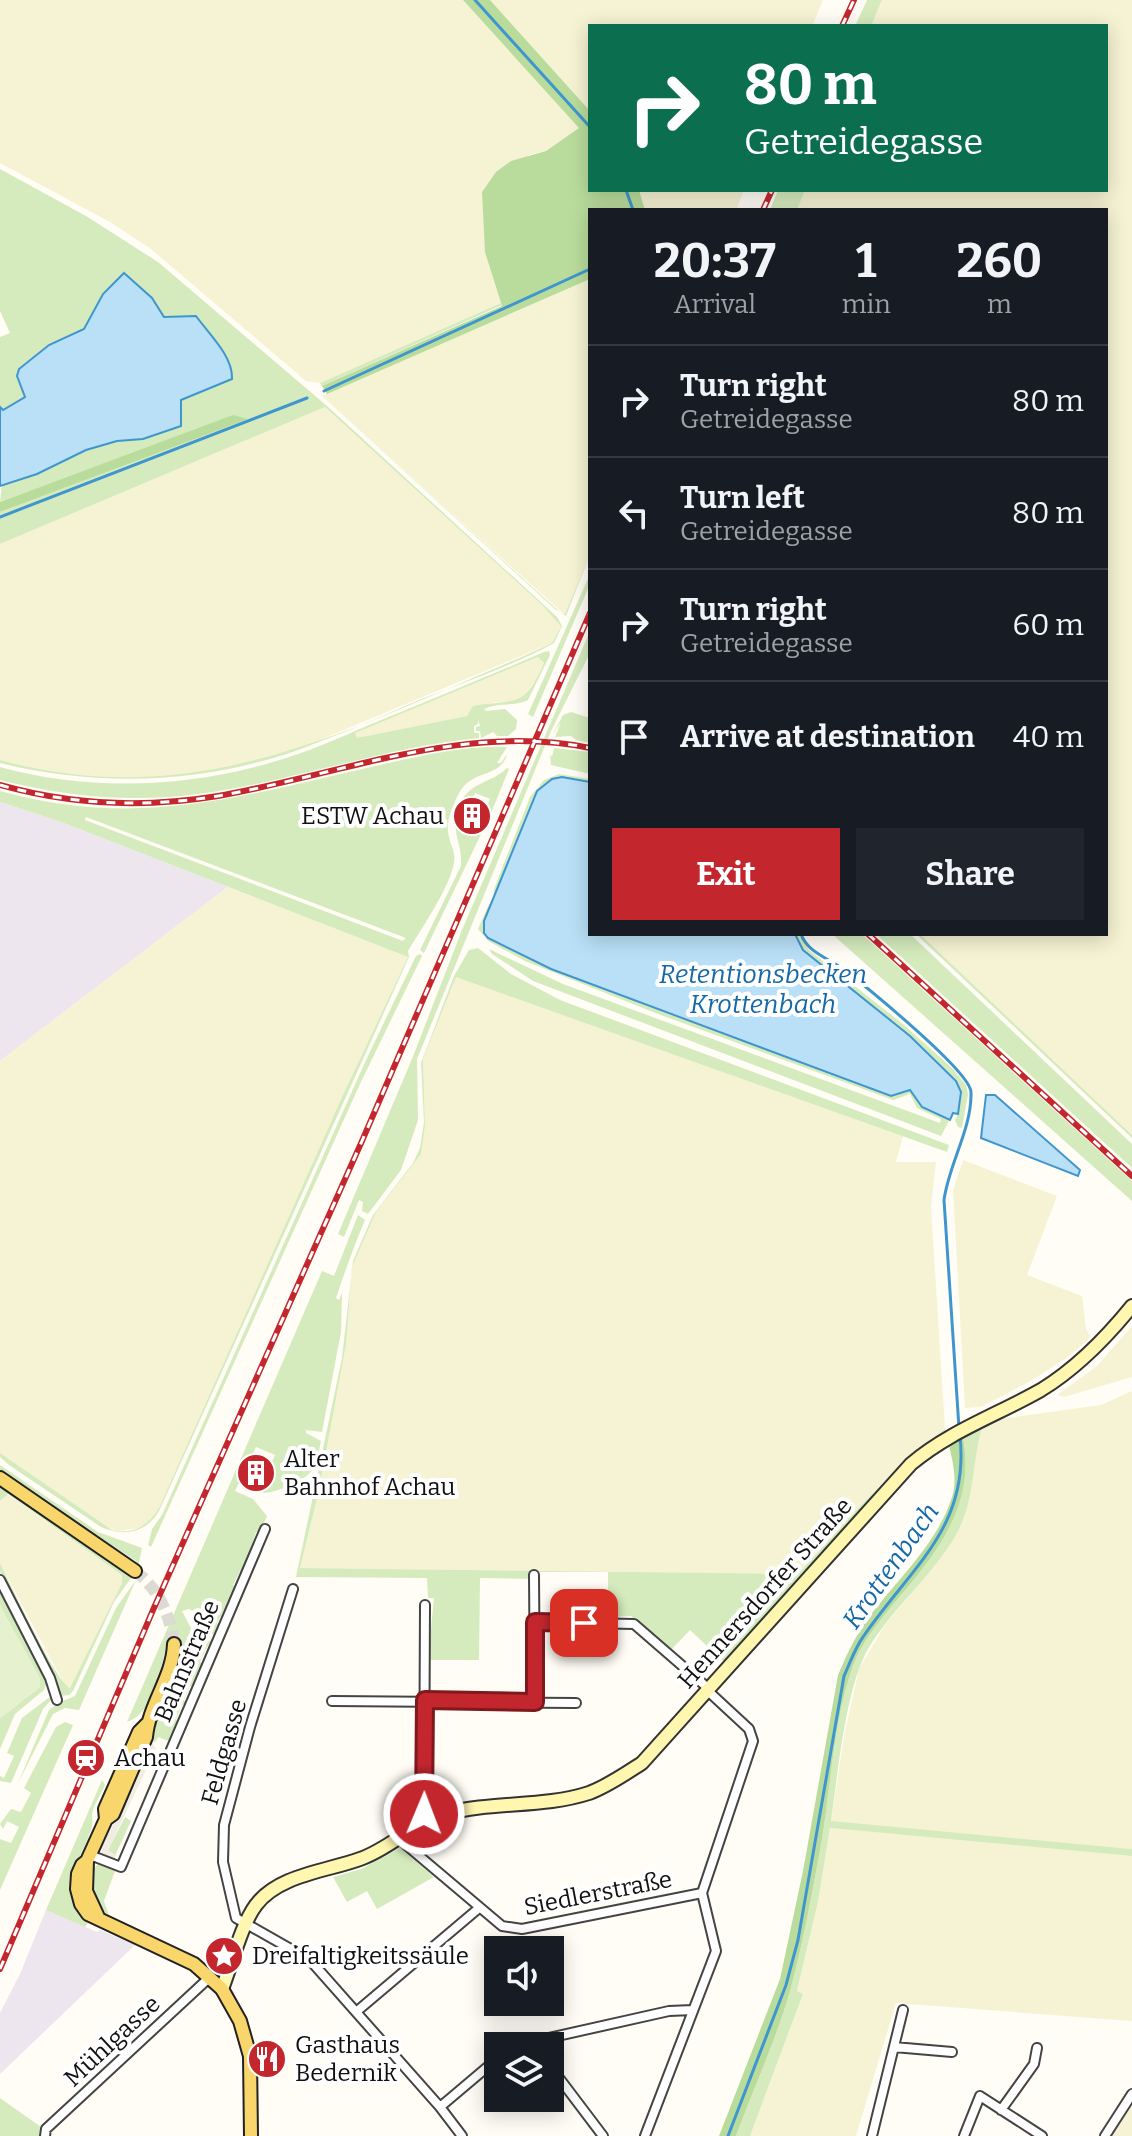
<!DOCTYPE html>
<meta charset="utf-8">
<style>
:root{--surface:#171b24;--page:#20242c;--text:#f1f3f6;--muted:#9ea1a6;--line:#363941;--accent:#c4262e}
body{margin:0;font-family:Bitter,serif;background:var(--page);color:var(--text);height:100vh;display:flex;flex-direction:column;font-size:30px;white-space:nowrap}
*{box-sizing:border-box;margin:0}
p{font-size:26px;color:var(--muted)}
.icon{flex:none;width:44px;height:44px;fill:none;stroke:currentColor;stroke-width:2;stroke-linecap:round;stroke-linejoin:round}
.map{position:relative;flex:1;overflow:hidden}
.sheet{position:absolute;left:588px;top:208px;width:520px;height:728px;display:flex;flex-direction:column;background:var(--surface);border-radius:0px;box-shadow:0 4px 20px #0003}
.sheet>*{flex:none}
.hud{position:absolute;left:588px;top:24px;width:520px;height:168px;border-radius:0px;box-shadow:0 4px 20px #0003;background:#0b6e4f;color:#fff;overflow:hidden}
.buttons{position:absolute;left:484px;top:1936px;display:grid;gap:16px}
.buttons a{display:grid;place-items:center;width:80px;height:80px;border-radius:0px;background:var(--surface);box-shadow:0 4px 20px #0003;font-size:40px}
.pin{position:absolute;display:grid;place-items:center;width:68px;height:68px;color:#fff;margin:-34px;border-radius:16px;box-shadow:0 4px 12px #0006}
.me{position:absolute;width:88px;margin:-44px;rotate:1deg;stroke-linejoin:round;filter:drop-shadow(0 0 6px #0008)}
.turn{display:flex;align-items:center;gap:28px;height:168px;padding:0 24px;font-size:36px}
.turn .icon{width:104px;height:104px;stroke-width:2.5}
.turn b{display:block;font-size:56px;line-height:68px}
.eta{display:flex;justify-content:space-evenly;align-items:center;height:136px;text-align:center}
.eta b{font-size:48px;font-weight:700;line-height:56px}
.button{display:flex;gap:16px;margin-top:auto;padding:16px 24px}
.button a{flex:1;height:92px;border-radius:0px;background:var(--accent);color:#fff;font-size:32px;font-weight:700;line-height:92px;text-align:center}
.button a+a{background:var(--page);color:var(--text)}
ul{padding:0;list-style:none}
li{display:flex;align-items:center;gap:24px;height:112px;padding:0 24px;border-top:2px solid var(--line)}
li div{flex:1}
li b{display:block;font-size:30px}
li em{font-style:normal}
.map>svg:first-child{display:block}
.industrial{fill:#eee6ef}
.farmland{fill:#f6f3d4}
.green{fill:#d5ebbd;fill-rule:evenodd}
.forest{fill:#b9dc9c}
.pitch{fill:#e6f2cf}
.plaza{fill:#f1ede2}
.water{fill:#b9e0f7;stroke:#3f96cf;stroke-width:2}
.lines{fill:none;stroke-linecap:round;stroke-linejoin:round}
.stream{stroke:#3f96cf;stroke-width:3}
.primary-tunnel{stroke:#dbdad3;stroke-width:12;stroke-dasharray:12 6;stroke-linecap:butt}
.street-casing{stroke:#444;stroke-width:12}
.secondary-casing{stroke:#333;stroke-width:16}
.primary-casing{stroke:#222;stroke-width:16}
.street{stroke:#fff;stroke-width:8}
.secondary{stroke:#fff6b0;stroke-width:12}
.primary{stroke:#f9d66b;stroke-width:12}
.rail-casing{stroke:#c4262e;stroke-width:6}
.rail{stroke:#fff;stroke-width:3;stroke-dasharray:9;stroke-linecap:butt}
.route-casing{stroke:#7f191e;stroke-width:20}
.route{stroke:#c4262e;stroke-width:14}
.labels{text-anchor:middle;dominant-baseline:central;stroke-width:8;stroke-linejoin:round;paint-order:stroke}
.poi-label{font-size:24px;fill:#111;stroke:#fff;text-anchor:start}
.street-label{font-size:24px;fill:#111;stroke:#fff}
.water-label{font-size:26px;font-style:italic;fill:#1768a6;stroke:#fff}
</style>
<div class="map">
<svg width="1132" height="2136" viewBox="0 0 1132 2136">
<rect width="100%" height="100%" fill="#fffdf5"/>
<!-- industrial -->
<path class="industrial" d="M0,802l61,20 167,65 -228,174z
M46,1910l51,22 3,-2 35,15 -135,129v-61l20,-39z"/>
<!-- farmland -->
<path class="farmland" d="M0,0h463l117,128 -34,23 -18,4 -42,97 15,51 -181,80 -14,-2 -155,-132 -41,-27 -110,-59z
M490,0h333l-11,26h-222v85z
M882,0h250v1135l-212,-201h186v-724h-309l8,-20h301v-164h-235z
M639,190h105l-8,20h-91z
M590,279v276l-25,60 -243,-219z
M325,407l231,211 5,7 -9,18 -249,104 -89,23 -49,7 -55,1 -58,-5 -52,-13v-216z
M539,657l5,6 -7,16 -16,20 -9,4 -18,-1 -27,14 -110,23 -3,-6z
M228,887l180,70 -66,140 -183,411 -9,13 -10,7 -23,3 -12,-5 -105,-73v-392z
M456,976l447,160 -7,26h40l-5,45 14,222 -28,21 -31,29 -88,95 -498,-6 18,-73 28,-150 6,-78 24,-55 45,-58 4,-28 -2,-67z
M963,1160l94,36 -30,79 55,21 4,33 5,8 -23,20 -39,25 -48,25 -16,1 -12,-218z
M1132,1326v51l-68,20 -7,-2 40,-29z
M1132,1391v458l-301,-27 13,-86 15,-67 26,-44 43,-52 54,-146 18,-8 101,-14z
M7,1494l115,81v8l-51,105 -5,-2 -11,-19 -55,-104v-62z
M830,1828l302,28v165l-236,-18 -40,133h-106l53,-142 -6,-2 21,-90z
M1132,2105v31h-20z"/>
<!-- green -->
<path class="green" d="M867,0h15l-11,26h-16z
M0,169l86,47 72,46 169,144 230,211 5,9 -8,17c-42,23 -90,39 -135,57 -37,16 -75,33 -113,47 -99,37 -204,41 -306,16v-3c196,54 348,-30 524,-104l28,-13 9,-17 -19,-21 -217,-198 -325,137v-32l246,-93 -13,-3 -233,86 2,-18 35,-10 49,-25 31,-8 26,-2 38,-39 50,-21 -67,-62 -12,-20 -49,-3 -19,35 -35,16 -32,31 8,21 -22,13 -3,-3v-70l10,-4 -10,-22z
M778,190h27l-8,20h-27z
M501,303l1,2 -180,81 -2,-3z
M322,396l240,218h3l25,-59 -24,61 -11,-7z
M590,574v10l-57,133 -5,-3z
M590,631v22l-39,78 -134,328 1,61 -17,50 -33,44 -6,-3 1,-9 -4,-2 -15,37 -6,-3 74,-175 50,-129z
M544,652l5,-1 1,4 -22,45c-15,7 -30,2 -44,9l2,2 19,-2 12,11 -1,9 -8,7h-11l-4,-4 -12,6 -1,-7h-4v-4l4,-1 -2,-6v4l-4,2v7h5v5c-105,10 -205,51 -310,59 -57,4 -114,-3 -169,-17v-13c98,27 205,20 301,-14 31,-11 60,-25 90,-37 51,-21 102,-42 153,-64zM538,657l6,6c-20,46 -28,36 -71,43l-6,10 -110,22 -2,-5z
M571,712l19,6v25l-14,-3 -5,-4 -16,1 6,-15 -9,14 11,-21z
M507,747l-10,16h4l6,-9c-6,25 -36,14 -49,41 -6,13 -13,28 -9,42 2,9 7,16 5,25 -3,24 -33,67 -46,89l1,6 -250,554c-13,22 -35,26 -58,16l-92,-62 -9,-8v-4l112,77c21,5 36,-4 47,-22l183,-411 66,-140 -347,-135 -61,-20v-11c134,37 232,8 362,-22 47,-10 97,-24 145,-22zM86,817l320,121 -3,3 -318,-121z
M554,748l36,4v22l-39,-9 -1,-11 2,3z
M507,768l2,1 -18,44 -6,-3 5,-11 -15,-6 -6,15 -9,-4c10,-23 31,-20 47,-36z
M559,774l31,5v155h209l10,16 94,74 50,45 13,16 2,9 -6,34 -4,-1 -3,-7 3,-6 -5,-1 -12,23 -408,-155 -41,-27 -3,-5 74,35 377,139 1,-4 -24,-11 -7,-14 -17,6 -235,-86 -133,-53 -37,-20 -10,-12 11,-25 7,-2 -2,-13 36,-92 14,-17z
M459,806l9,4 -6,14 7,3 -1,5 9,4 2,-5 3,1 -58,121 -4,-3 41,-84c2,-23 -12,-35 -2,-60z
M832,934h30l270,247v20z
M876,934h34l222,210v24z
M916,934h4l212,201v3z
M478,948l33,26 49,26 389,145 -2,7 -491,-175 -33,82 2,67 -4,28 -45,58 -24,55 -6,78 -28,150 -18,73 498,6c47,-51 91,-103 147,-145v5l-220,229 -35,-33 -20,21 -39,-35 -23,1v-45h-76v7l-52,-1 -1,82h-51l6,-62h-6l-1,-20 -131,-1 46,-219 11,-97 20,-46 40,-52 7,-15 4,-26 -3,-59 33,-87 15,-26z
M420,954l2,2 -63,130 -208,461 -3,-2 4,-16 10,-14 205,-457 49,-102z
M358,1215l7,5c-11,26 -20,51 -29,78l3,2 3,-7 -1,39 -19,100 -16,-2v3l15,8c-2,8 -2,18 -6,25 -8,15 -36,26 -52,27l10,-25 -3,-2 5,-11 -19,-8 -21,44 18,8 14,17 -7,16h-4l-13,38 -3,1 -7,14 3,3 -19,35 2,3 -3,9 -7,-2 -14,-12 2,-8 -8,-4 -7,2 11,21 -3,9 7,3 5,-8 10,6 -5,5 -7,15 3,2 -9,22h-4l-6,14 2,3 -4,2 -6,14 2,3 -7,20 -13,-5 -3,6 -4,-8 25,-60 6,-27 -3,-4 -12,2c-8,25 -12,66 -40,76l195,-451 12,5z
M982,1427c-10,35 -7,73 -25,106 -24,43 -64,74 -89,116 -23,41 -30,124 -37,172l301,28v7l-302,-28 -12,74 -21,89 6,3 -53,142h-14c18,-49 41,-98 55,-148 13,-49 22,-99 31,-149 9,-54 12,-122 31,-173 9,-25 27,-45 43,-65 42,-49 82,-99 66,-168z
M0,1465l98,67 44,16 -4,19 -2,-6 -136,-89z
M0,1484l131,94 -17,24 -41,89 -4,4 -10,1 -4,-18 -55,-106v-9c11,22 55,117 70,125l52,-105v-8l-114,-81 -8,7z
M136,1580l-57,130 -14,-2 -12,6 -35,69 31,-73 9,-7 17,-7 41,-88z
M0,1590l47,92 -3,8 -29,24 -15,35v-31l40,-31v-8l-40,-73z
M51,1696l1,3 -9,10 -32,74 -11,-2v-5l4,2 10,-22 -7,-3 15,-35z
M65,1722l8,3 -73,165v-51l11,4 8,-16 -12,-6 -4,8 -3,-5 11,-15 10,3 10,-19 -7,-5 32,-61z
M102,1780l3,5c-4,9 -11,19 -13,29 0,4 1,8 0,12 -10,37 -41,62 -4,97l-3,4 -39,-17z
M125,1817l6,4 -16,35 -7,-6z
M400,1848l34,29 -57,32 -10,-18 -20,11 -14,-25 28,-8z
M98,1864l17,7 -11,30 6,18c-16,-11 -28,-40 -12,-55z
M0,2098l41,29 -2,9h-39z"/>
<!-- forest -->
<path class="forest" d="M463,0h27l100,111v79h49l6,20h-55v69l-263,115 -5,-8 180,-80 -17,-54 -3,-60 14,-20 15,-11 35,-10 33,-23z
M233,415l15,4 -248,93v-10z
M962,1433c16,69 -24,119 -66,168 -16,20 -34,40 -43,65 -19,51 -22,119 -31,173 -9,50 -18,100 -31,149 -14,50 -37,99 -55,148h-17l61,-157 23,-108 35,-196c8,-19 17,-38 29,-55 29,-40 70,-75 85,-123 6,-18 0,-38 -4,-56z"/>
<!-- pitch -->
<path class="pitch" d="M0,1606l40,73v8l-40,31z"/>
<!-- plaza -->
<path class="plaza" d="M150,1738l6,11 -48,101 8,5 -2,5 -11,-5 -2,-7 21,-40 18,-42 1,-11z"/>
<!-- water -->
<path class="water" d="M124,273l28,25 12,19 32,-1c13,18 37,40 36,63l-51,21v26l-38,13 -26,2 -31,9 -49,24 -37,12v-79l3,3 22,-13 -8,-21 2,-7 30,-24 35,-16 19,-35z
M562,777l28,5v152h205l8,16 107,86 46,45 5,11 -3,22 -5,-1 -3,7 -28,-13 -12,-17 -19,6 -340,-127 -63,-31 -4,-5v-12l53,-130 15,-12z
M986,1095h9l85,75 -2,6 -97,-38z"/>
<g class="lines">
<!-- stream -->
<path class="stream" d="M475,0l115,127
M626,190l7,20
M324,391l266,-122
M0,517l307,-119
M801,934c6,18 27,24 42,35 21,16 127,102 128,123 1,37 -22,71 -27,108l15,228
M728,2136l58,-151 12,-45 46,-264c6,-13 11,-28 19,-39 47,-69 107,-109 97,-201"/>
<!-- primary-tunnel -->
<path class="primary-tunnel" d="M135,1571c24,18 35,44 39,73"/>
<defs>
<path id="street" d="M534,1575l1,127
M0,1580l50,98 7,22
M293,1589l-43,138 -26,98 -1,37 13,56 74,42 130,147 22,29
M425,1605l-1,209 3,7
M535,1622l99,2 75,65
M332,1701l244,2
M399,1839l103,87 20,3 180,-36 51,-152 -4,-12 -41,-38
M90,1855l31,12 144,-338
M356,2012l123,-104
M513,2046l156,-35 24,-1
M894,2047l58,5
M550,2066l53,70
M440,2107l58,-49
M1001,2110l33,-46 3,-16
M45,2136l1,-7 164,-152
M645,2136l71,-185 -14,-58
M872,2136l31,-126
M964,2136l16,-40 62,40
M1105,2136l27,-42"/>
<path id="secondary" d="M222,1989c9,-23 20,-66 34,-84 22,-30 71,-34 104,-46 30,-10 54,-37 85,-45 47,-13 98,-6 144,-21 19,-7 36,-19 53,-30l269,-299c39,-33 86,-49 130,-74 36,-22 65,-52 91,-84"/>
<path id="primary" d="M0,1478l135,93
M174,1644c-1,33 -25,60 -28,93l-33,77 -7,5 -19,42 -5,4 -4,9 -1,15 4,15 7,10 106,50 28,25 18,32 10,35 1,80
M106,1819l-1,-10 34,-77 8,-8
M87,1861l-1,30 12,26"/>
</defs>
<!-- street casing -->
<use href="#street" class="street-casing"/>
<!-- secondary casing -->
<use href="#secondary" class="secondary-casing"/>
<!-- primary casing -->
<use href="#primary" class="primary-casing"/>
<!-- street -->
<use href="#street" class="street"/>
<!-- secondary -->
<use href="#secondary" class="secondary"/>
<!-- primary -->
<use href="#primary" class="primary"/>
<defs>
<path id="rail" d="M842,26l12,-26
M763,210l9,-20
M0,785c71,20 145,23 218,11 122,-21 247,-74 372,-48
M868,934l264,242
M0,1969l153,-359 209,-469 228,-528"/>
</defs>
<!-- rail casing -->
<use href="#rail" class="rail-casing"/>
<!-- rail -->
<use href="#rail" class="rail"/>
</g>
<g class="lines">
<defs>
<path id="route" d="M424,1814l1,-114 110,2v-80l49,1"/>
</defs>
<!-- route casing -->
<use href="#route" class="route-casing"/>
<!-- route -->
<use href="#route" class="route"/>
</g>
<!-- icons -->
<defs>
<symbol id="building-disc" viewBox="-11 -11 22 22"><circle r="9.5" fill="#c4262e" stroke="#fff"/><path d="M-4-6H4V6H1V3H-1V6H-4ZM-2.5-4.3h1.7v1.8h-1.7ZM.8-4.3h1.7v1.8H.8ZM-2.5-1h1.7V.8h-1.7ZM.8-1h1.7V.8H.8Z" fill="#fff"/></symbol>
<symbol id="station-disc" viewBox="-11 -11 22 22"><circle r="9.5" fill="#c4262e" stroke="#fff"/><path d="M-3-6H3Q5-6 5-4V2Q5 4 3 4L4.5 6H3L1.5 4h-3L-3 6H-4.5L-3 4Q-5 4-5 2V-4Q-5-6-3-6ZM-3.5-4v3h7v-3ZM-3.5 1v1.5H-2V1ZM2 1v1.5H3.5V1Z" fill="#fff"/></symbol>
<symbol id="sight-disc" viewBox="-11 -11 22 22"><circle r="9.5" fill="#c4262e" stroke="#fff"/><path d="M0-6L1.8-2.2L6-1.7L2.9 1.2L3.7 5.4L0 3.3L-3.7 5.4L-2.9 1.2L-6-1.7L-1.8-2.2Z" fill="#fff"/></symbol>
<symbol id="restaurant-disc" viewBox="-11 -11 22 22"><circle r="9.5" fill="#c4262e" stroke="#fff"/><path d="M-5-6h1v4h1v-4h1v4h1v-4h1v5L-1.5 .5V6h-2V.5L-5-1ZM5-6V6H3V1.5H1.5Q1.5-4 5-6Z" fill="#fff"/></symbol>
</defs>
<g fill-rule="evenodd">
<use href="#building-disc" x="450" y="794" width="44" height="44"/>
<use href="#building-disc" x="234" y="1451" width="44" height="44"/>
<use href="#station-disc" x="64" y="1736" width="44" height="44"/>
<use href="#sight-disc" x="202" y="1934" width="44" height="44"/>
<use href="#restaurant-disc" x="245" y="2037" width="44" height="44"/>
</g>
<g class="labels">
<!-- poi labels -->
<g class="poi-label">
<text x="444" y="816" text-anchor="end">ESTW Achau</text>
<text x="284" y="1459">Alter<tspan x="284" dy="28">Bahnhof Achau</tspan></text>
<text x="114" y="1758">Achau</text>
<text x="252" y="1956">Dreifaltigkeitssäule</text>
<text x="295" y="2045">Gasthaus<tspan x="295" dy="28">Bedernik</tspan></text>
</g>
<!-- street labels -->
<g class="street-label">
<text transform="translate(765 1593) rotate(-48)">Hennersdorfer Straße</text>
<text transform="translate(187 1661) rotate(-67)">Bahnstraße</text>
<text transform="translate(224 1752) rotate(-74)">Feldgasse</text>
<text transform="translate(598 1893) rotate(-11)">Siedlerstraße</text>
<text transform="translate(112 2041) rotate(-43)">Mühlgasse</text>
</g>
<!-- water labels -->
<g class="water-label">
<text x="763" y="974">Retentionsbecken<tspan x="763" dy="30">Krottenbach</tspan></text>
<text transform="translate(891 1566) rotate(-55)">Krottenbach</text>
</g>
</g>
</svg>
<div class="buttons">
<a><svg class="icon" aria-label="sound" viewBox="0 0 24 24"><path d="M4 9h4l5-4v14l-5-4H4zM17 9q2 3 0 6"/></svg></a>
<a><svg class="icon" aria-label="layers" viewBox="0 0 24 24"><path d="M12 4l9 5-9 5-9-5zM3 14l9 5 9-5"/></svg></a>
</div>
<div class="pin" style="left:584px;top:1623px;background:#d93025"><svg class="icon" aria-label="arrive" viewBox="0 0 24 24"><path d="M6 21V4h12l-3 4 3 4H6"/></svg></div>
<svg class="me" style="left:424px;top:1814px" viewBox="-20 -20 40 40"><circle r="17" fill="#c4262e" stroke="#fff" stroke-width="3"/><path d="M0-11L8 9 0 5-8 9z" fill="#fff"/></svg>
<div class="hud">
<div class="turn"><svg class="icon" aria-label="right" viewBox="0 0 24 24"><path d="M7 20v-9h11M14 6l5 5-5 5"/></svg><div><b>80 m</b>Getreidegasse</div></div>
</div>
<section class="sheet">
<div class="eta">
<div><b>20:37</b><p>Arrival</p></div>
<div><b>1</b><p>min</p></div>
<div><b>260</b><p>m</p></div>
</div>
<ul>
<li><svg class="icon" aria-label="right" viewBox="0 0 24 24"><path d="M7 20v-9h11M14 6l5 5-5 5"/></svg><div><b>Turn right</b><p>Getreidegasse</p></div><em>80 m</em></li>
<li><svg class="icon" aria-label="left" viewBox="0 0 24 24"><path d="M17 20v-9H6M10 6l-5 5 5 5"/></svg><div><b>Turn left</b><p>Getreidegasse</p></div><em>80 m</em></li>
<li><svg class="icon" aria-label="right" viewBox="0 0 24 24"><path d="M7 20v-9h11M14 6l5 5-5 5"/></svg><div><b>Turn right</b><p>Getreidegasse</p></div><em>60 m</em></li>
<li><svg class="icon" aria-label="arrive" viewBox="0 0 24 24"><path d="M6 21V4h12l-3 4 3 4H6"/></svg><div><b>Arrive at destination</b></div><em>40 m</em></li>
</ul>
<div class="button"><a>Exit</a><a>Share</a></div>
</section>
</div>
